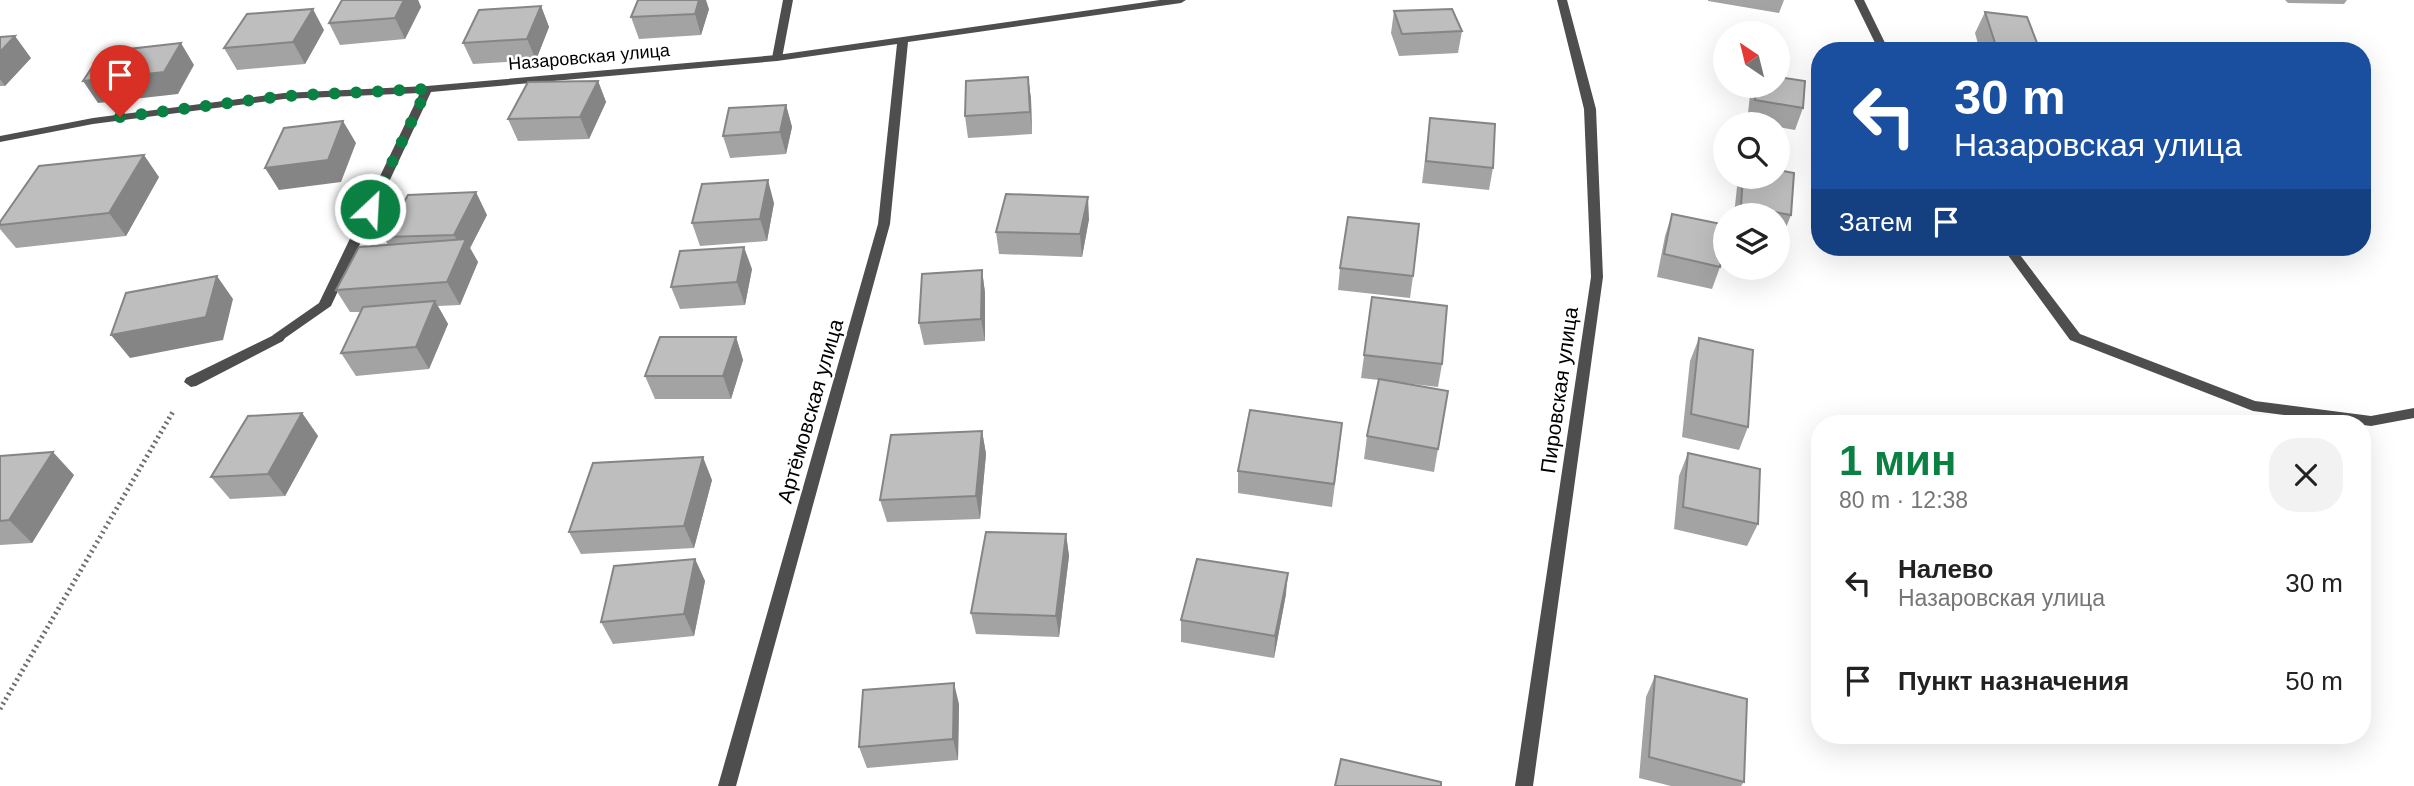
<!DOCTYPE html>
<html lang="ru">
<meta charset="utf-8">
<style>
:root{--surface:#fff;--page:#f2f2f2;--text:#222;--muted:#767676;--accent:#0b8043}
body{margin:0;font-family:Arial,sans-serif;background:var(--page);color:var(--text);height:100vh;display:flex;flex-direction:column;font-size:26px;white-space:nowrap}
*{box-sizing:border-box;margin:0}
p{font-size:23px;color:var(--muted)}
.icon{flex:none;width:38px;height:38px;fill:none;stroke:currentColor;stroke-width:2;stroke-linecap:round;stroke-linejoin:round}
.map{position:relative;flex:1;overflow:hidden}
.drawer{position:absolute;left:1811px;top:415px;width:560px;height:329px;display:flex;flex-direction:column;background:var(--surface);border-radius:28px;box-shadow:0 7px 28px #0002}
.drawer>*{flex:none}
.hud{position:absolute;left:1811px;top:42px;width:560px;height:214px;border-radius:28px;box-shadow:0 7px 28px #0002;background:#1a4fa0;color:#fff;overflow:hidden}
.needle{width:46px;rotate:325deg}
.controls{position:absolute;left:1713px;top:21px;display:grid;gap:14px}
.controls a{display:grid;place-items:center;width:77px;height:77px;border-radius:50%;background:var(--surface);box-shadow:0 7px 28px #0002;font-size:35px}
.pin{position:absolute;display:grid;place-items:center;width:60px;height:60px;color:#fff;margin:-72px -30px;border-radius:50% 50% 50% 0;rotate:-45deg;box-shadow:0 0 7px #0007}
.pin .icon{rotate:45deg}
.me{position:absolute;width:77px;margin:-38px;rotate:25deg;stroke-linejoin:round;filter:drop-shadow(0 0 5px #0008)}
.turn{display:flex;align-items:center;gap:24px;height:147px;padding:0 28px;font-size:32px}
.turn .icon{width:91px;height:91px;stroke-width:2.5}
.turn b{display:block;font-size:49px;line-height:60px}
.then{display:flex;align-items:center;height:66px;padding:0 28px;background:#0003;gap:14px;font-size:26px}
.round{display:grid;place-items:center;flex:none;width:74px;height:74px;border-radius:28px;background:var(--page)}
.headline{display:flex;align-items:center;justify-content:space-between;height:119px;padding:0 28px}
h1{font-size:42px;font-weight:600;line-height:52px;color:var(--accent)}
ul{padding:0;list-style:none}
li{display:flex;align-items:center;gap:21px;height:98px;padding:0 28px}
li div{flex:1}
li b{display:block;font-size:26px}
li em{font-style:normal}
.map>svg:first-child{display:block}
.lines{fill:none;stroke-linecap:round;stroke-linejoin:round}
.path{stroke:#707070;stroke-width:5;stroke-dasharray:2 3.5;stroke-linecap:butt}
.lane{fill:#4e4e4e;fill-rule:evenodd}
.street{fill:#4e4e4e;fill-rule:evenodd}
.wall{fill:#a3a3a3}
.shaded-wall{fill:#858585}
.building{fill:#bebebe;stroke:#858585;stroke-width:2}
.route{stroke:#0b8043;stroke-width:12;stroke-dasharray:0 21.6}
.labels{text-anchor:middle;dominant-baseline:central;stroke-width:5;stroke-linejoin:round;paint-order:stroke}
.far-street-label{font-size:18px;fill:#000;stroke:#fff}
.street-label{font-size:21px;fill:#000;stroke:#fff}
</style>
<div class="map">
<svg width="2414" height="786" viewBox="0 0 2414 786">
<rect width="100%" height="100%" fill="#fff"/>
<g class="lines">
<!-- path -->
<path class="path" d="M0,709l174,-299"/>
<!-- lane -->
<path class="lane" d="M783,0h10l-11,58 -5,3 -5,-3z
M1854,0h10l25,51h-10z
M2002,247h12l66,87 175,67 116,15 43,-8v10l-43,8 -118,-15 -183,-71z
M278,333l5,2 2,3 -2,3 -87,45 -5,1 -7,-5 2,-4z"/>
<!-- street -->
<path class="street" d="M1160,0h26l-5,3 -273,39 -18,182 -154,562h-18l160,-562 19,-180 -120,17 -346,31 -100,214 -53,37 -5,-2 -2,-3 2,-3 46,-32 101,-210 -136,6 -191,25 -93,18v-6l93,-18 191,-25 143,-7 350,-31z
M1557,0h10l29,109 7,168 -70,509h-18l76,-509 -7,-168z"/>
</g>
<!-- wall -->
<path class="wall" d="M342,0h76l3,7 -16,32 -65,6 -11,-22z
M1708,0h76l-5,13 -71,-12z
M2285,0h62l-3,4 -56,-1z
M541,6l8,21 -13,33 -63,4 -10,-21z
M709,9l-8,26 -62,4 -8,-22z
M1394,11l68,20 -4,22 -59,3 -8,-23z
M1985,12l54,36 -2,3h-57l-5,-18z
M324,30l-19,34 -68,6 -13,-22z
M0,37l31,21 -26,28h-5z
M1028,77l3,22 1,35 -64,4 -3,-22z
M598,81l8,21 -17,37 -71,2 -10,-22z
M1753,86h25l25,22 -8,22 -17,-3v-3h-17l-14,-2 3,-27z
M786,105l6,22 -6,27 -56,4 -7,-22z
M1430,118l63,50 -4,22 -67,-7z
M159,177l-33,59 -110,12 -16,-19v-7z
M1740,177h38l13,38 -9,23 -4,-1v-22h-44l3,-28z
M774,203l-7,38 -67,5 -8,-23z
M1672,214l48,53 -8,22 -55,-12 8,-41z
M487,215l-17,33 8,14 -18,43 -22,1 10,18 -19,45 -73,7 -15,-23 20,-41h-11l-14,-22 52,-45 -4,-8z
M1089,219l-7,38 -83,-3 -3,-22z
M1340,268l73,8 -3,22 -72,-8z
M752,269l-7,36 -65,4 -9,-22z
M982,270l3,23v48l-61,4 -5,-22z
M1372,297l70,67 -4,23 -43,-5 53,9 -14,81 -70,-13 3,-23 12,-56 -18,-2z
M736,337l7,23 -12,39h-76l-10,-23z
M1699,338l49,89 -9,23 -57,-13 8,-76z
M302,413l16,23 -33,60 -55,3 -19,-22z
M982,431l4,23 -6,65 -93,3 -7,-22z
M1340,445l-8,62 -94,-14v-22z
M1688,453l70,71 -11,22 -73,-17 5,-53z
M0,456l74,19 -42,68 -32,2z
M712,480l-18,68 -113,6 -12,-22z
M1066,534l3,22 -10,81 -83,-3 -5,-21z
M695,559l10,22 -11,55 -81,8 -12,-22z
M1286,594l-12,64 -93,-16v-22z
M1655,676l89,106 -3,4h-70l-32,-8 7,-81z
M959,704l-1,56 -91,8 -8,-21z"/>
<!-- shaded-wall -->
<path class="shaded-wall" d="M404,0h14l3,7 -16,32 -10,-21z
M699,0h7l3,9 -8,26 -6,-21z
M541,6l8,21 -13,33 -9,-21z
M313,9l11,21 -19,34 -12,-22z
M15,36l16,22 -26,28 -5,-7v-27z
M181,43l13,22 -16,29 -80,9 -15,-22z
M1028,77l3,22 1,35 -2,-22z
M598,81l8,21 -17,37 -9,-22z
M786,105l6,22 -6,27 -6,-22z
M343,121l13,22 -15,39 -62,8 -14,-22z
M144,155l15,22 -33,59 -17,-23z
M768,180l6,23 -7,38 -7,-22z
M476,192l11,23 -17,33 8,14 -18,43 -13,-23 15,-33 -8,-14z
M1088,197l1,22 -7,38 -2,-23z
M744,247l8,22 -7,36 -8,-23z
M982,270l3,23v48l-4,-22z
M217,276l16,23 -10,41 -93,18 -19,-23z
M435,301l13,23 -19,45 -13,-22z
M736,337l7,23 -12,39 -8,-23z
M302,413l16,23 -33,60 -17,-22z
M982,431l4,23 -6,65 -4,-23z
M53,452l21,23 -42,68 -23,-23z
M703,457l9,23 -18,68 -10,-22z
M1066,534l3,22 -10,81 -3,-21z
M695,559l10,22 -11,55 -10,-22z
M1288,573l-2,21 -12,64 1,-22z
M954,683l5,21 -1,56 -5,-21z"/>
<!-- building -->
<path class="building" d="M342,0h62l-9,18 -66,5z
M638,0h61l-4,14 -64,3z
M541,6l-14,33 -64,4 16,-33z
M313,9l-20,33 -69,6 23,-34z
M1452,9l10,22 -60,3 -8,-23z
M1985,12l42,5 12,31 -44,-5z
M15,36l-15,16v-15z
M181,43l-17,29 -81,9 19,-29z
M1028,77l2,35 -65,4 1,-35z
M1778,77l27,4 -2,27 -48,-8 1,-14h22z
M598,81l-18,36 -72,2 20,-37z
M786,105l-6,27 -57,4 6,-28z
M1430,118l65,6 -2,44 -67,-7z
M343,121l-15,39 -63,8 19,-40z
M144,155l-35,58 -109,12v-3l39,-56z
M1778,170l16,3 -3,42 -50,-9 2,-29h35z
M768,180l-8,39 -68,4 10,-39z
M476,192l-22,43 -70,2 24,-42z
M1006,194l82,3 -8,37 -84,-2z
M1672,214l54,11 -6,42 -56,-13z
M1348,217l71,7 -6,52 -73,-8z
M466,239l-19,43 -111,8 23,-43z
M744,247l-7,35 -66,5 9,-36z
M982,270l-1,49 -62,4 3,-49z
M217,276l-11,41 -95,18 15,-42z
M1372,297l75,9 -5,58 -78,-9z
M435,301l-19,46 -75,6 22,-46z
M660,337h76l-13,39h-78z
M1699,338l54,12 -5,77 -57,-13z
M1379,379l69,12 -10,58 -71,-13z
M1250,410l92,13 -8,61 -96,-13z
M302,413l-34,61 -57,3 37,-61z
M982,431l-6,65 -96,4 11,-65z
M53,452l-44,68 -9,1v-65z
M1688,453l72,16 -2,55 -75,-17z
M703,457l-19,69 -115,6 24,-69z
M986,532l80,2 -10,82 -85,-3z
M695,559l-11,55 -83,8 13,-56z
M1197,559l91,14 -13,63 -94,-16z
M1655,676l92,23 -3,83 -95,-25z
M954,683l-1,56 -94,8 4,-57z
M1341,759l100,23v4h-106z"/>
<g class="lines">
<!-- route -->
<path class="route" d="M120,117l164,-21 143,-7 -57,120"/>
</g>
<g class="labels">
<!-- far-street labels -->
<g class="far-street-label">
<text transform="translate(589 57) rotate(-5)">Назаровская улица</text>
</g>
<!-- street labels -->
<g class="street-label">
<text transform="translate(1559 390) rotate(-82)">Пировская улица</text>
<text transform="translate(810 411) rotate(-74)">Артёмовская улица</text>
</g>
</g>
</svg>
<div class="controls">
<a><svg class="needle" viewBox="-14 -14 28 28"><path d="M0-13l5 13h-10z" fill="#e53935"/><path d="M0 13l5-13h-10z" fill="#767676"/></svg></a>
<a><svg class="icon" aria-label="search" viewBox="0 0 24 24"><circle cx="10" cy="10" r="6"/><path d="M15 15l6 6"/></svg></a>
<a><svg class="icon" aria-label="layers" viewBox="0 0 24 24"><path d="M12 4l9 5-9 5-9-5zM3 14l9 5 9-5"/></svg></a>
</div>
<div class="pin" style="left:120px;top:117px;background:#d93025"><svg class="icon" aria-label="arrive" viewBox="0 0 24 24"><path d="M6 21V4h12l-3 4 3 4H6"/></svg></div>
<svg class="me" style="left:370px;top:209px" viewBox="-20 -20 40 40"><circle r="17" fill="#0b8043" stroke="#fff" stroke-width="3"/><path d="M0-11L8 9 0 5-8 9z" fill="#fff"/></svg>
<div class="hud">
<div class="turn"><svg class="icon" aria-label="left" viewBox="0 0 24 24"><path d="M17 20v-9H6M10 6l-5 5 5 5"/></svg><div><b>30 m</b>Назаровская улица</div></div>
<div class="then">Затем<svg class="icon" aria-label="arrive" viewBox="0 0 24 24"><path d="M6 21V4h12l-3 4 3 4H6"/></svg></div>
</div>
<section class="drawer">
<div class="headline"><div><h1>1 мин</h1><p>80 m · 12:38</p></div><a class="round"><svg class="icon" aria-label="close" viewBox="0 0 24 24"><path d="M6 6l12 12M18 6L6 18"/></svg></a></div>
<ul>
<li><svg class="icon" aria-label="left" viewBox="0 0 24 24"><path d="M17 20v-9H6M10 6l-5 5 5 5"/></svg><div><b>Налево</b><p>Назаровская улица</p></div><em>30 m</em></li>
<li><svg class="icon" aria-label="arrive" viewBox="0 0 24 24"><path d="M6 21V4h12l-3 4 3 4H6"/></svg><div><b>Пункт назначения</b></div><em>50 m</em></li>
</ul>
</section>
</div>
